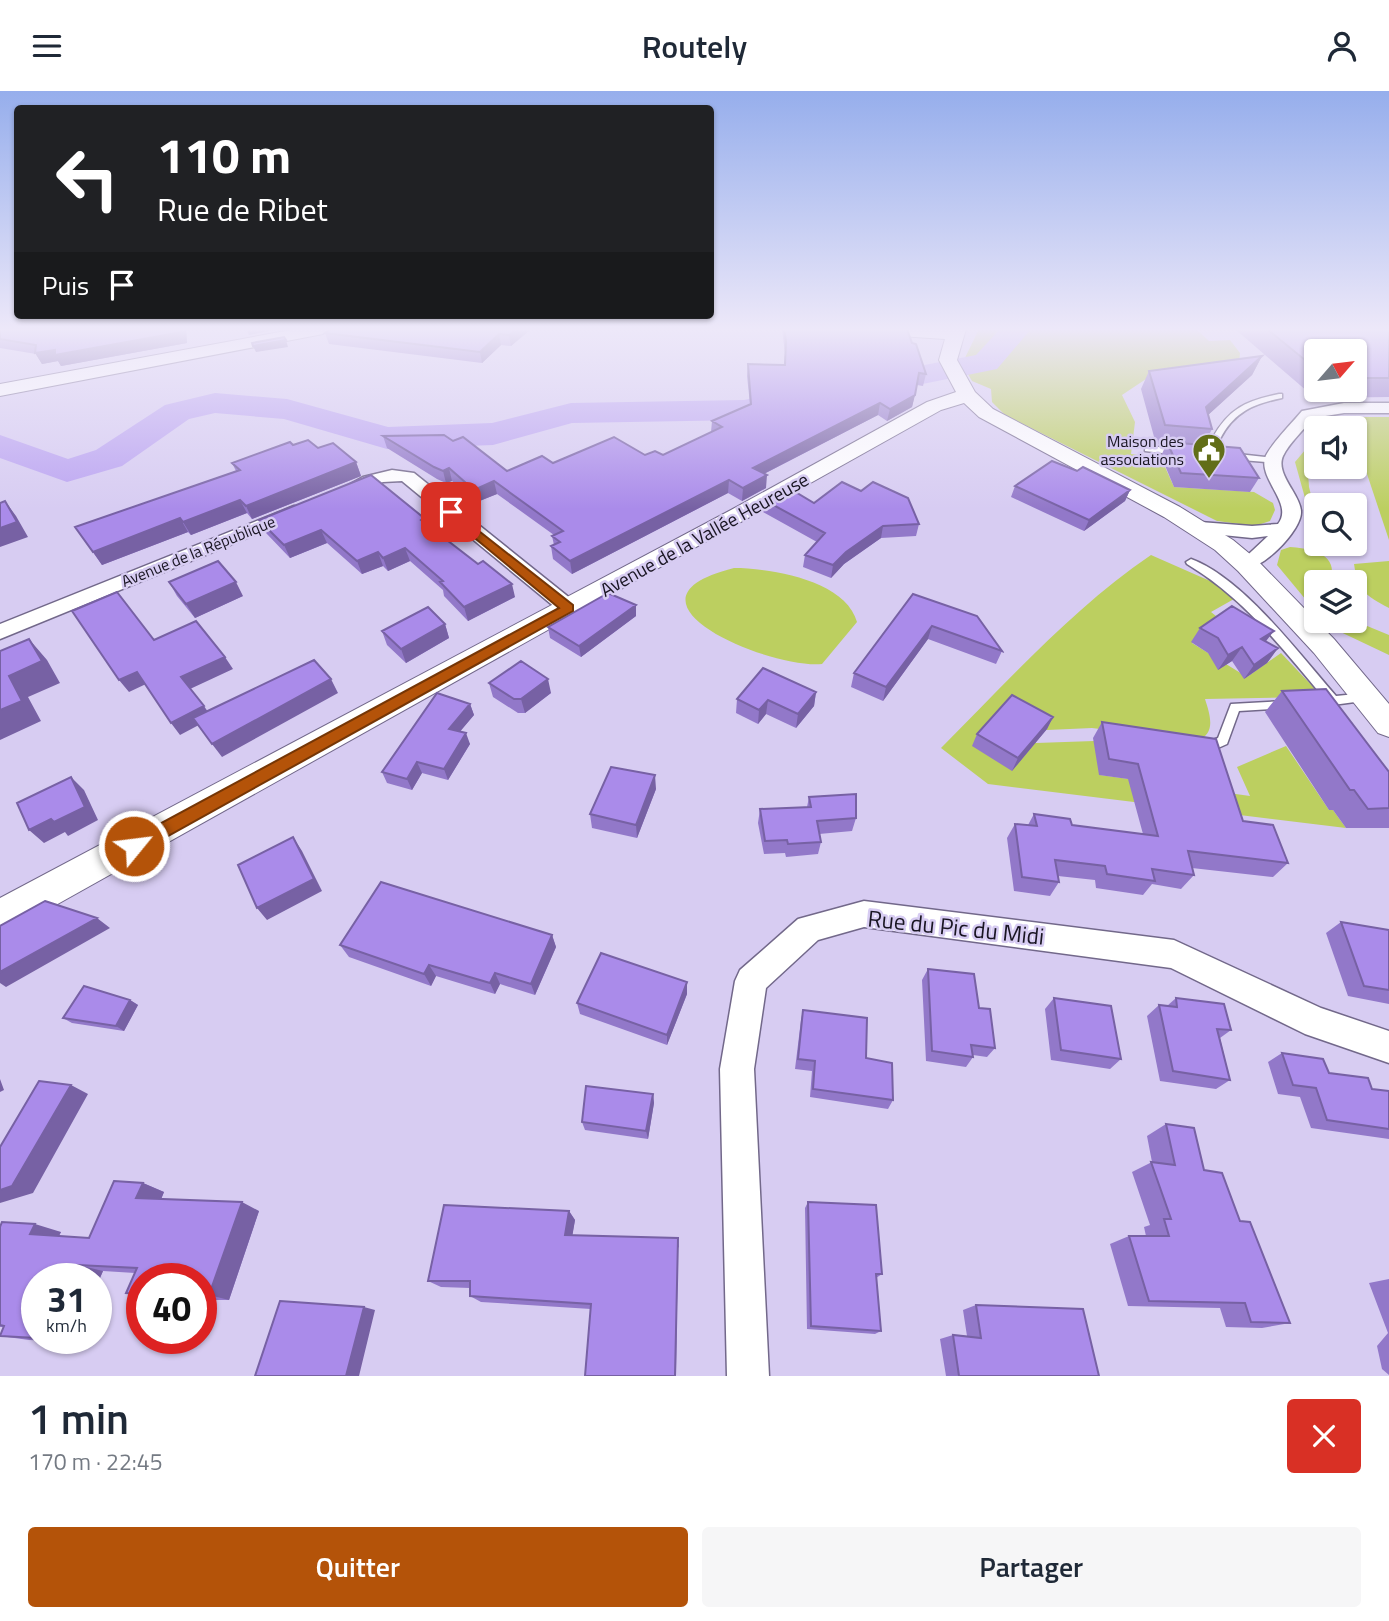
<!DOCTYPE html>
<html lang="fr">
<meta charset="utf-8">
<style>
:root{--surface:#fff;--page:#f6f6f7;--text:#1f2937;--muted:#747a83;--accent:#b45309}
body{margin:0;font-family:"Titillium Web",sans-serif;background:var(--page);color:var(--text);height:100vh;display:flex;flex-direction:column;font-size:26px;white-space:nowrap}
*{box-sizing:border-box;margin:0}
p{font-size:23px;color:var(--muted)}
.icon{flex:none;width:38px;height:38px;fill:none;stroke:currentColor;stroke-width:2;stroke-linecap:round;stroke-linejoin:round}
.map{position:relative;height:1285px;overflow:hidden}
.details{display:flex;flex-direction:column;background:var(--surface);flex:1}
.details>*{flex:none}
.hud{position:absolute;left:14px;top:14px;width:700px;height:214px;border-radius:7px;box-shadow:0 2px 5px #0004;background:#202124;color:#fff;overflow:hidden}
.needle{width:46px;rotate:62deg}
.controls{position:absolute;left:1304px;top:248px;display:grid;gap:14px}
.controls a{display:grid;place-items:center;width:63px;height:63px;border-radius:7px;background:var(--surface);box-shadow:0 2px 5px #0004;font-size:35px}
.speed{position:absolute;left:21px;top:1172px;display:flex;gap:14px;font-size:35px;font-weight:700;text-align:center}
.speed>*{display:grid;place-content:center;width:91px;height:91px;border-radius:50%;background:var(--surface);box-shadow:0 2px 5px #0004;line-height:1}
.speed small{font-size:18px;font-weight:400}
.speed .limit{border:10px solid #d22;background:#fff;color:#111}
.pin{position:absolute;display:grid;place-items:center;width:60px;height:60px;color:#fff;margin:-30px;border-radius:14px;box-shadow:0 4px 10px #0006}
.me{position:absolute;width:77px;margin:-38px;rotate:61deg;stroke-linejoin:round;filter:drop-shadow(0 0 5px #0008)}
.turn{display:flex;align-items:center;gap:24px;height:147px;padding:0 28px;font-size:32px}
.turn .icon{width:91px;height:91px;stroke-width:2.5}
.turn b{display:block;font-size:49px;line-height:60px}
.then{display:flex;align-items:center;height:66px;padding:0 28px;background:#0003;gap:14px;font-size:26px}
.round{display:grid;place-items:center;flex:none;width:74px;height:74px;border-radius:7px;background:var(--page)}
.head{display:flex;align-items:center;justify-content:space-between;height:119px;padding:0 28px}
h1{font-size:42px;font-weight:600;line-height:52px}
.action{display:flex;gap:14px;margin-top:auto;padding:14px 28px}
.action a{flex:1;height:80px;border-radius:7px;background:var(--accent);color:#fff;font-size:28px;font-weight:600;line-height:80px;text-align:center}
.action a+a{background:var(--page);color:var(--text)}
header{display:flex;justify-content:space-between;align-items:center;height:91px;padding:0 28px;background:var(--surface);font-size:32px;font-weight:600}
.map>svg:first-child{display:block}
.green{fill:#bccf60}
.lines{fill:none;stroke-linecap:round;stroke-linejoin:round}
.river{fill:#bba4f1;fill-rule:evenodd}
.service-casing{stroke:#72688a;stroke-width:3}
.minor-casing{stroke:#72688a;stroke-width:3}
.tertiary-casing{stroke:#72688a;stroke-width:2}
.service{fill:#fff;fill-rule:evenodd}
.minor{fill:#fff;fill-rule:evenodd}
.tertiary{fill:#fff;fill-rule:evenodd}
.wall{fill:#9278c9;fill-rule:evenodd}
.shaded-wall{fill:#7761a4}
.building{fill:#aa8bea;stroke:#7761a4;stroke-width:2}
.route{fill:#b45309;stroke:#753606;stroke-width:2}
.labels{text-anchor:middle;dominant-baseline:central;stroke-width:5;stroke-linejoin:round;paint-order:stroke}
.far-poi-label{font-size:16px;fill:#191522;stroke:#d7ccf2;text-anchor:end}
.far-street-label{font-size:16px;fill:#191522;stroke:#d7ccf2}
.street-label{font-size:19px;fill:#191522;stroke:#d7ccf2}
.near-street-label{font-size:23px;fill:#191522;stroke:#d7ccf2}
</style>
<header><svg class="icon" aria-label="menu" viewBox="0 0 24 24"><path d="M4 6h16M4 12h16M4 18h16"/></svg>Routely<svg class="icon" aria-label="person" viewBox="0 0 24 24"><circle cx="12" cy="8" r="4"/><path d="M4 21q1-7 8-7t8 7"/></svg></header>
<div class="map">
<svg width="1389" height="1285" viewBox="0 0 1389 1285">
<rect width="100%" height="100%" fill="#d7ccf2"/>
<!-- green -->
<path class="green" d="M979,238h217l13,12 21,-1 10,13 -1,10 -93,16 -24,16 13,27 -4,32 30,4 13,29 80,5 19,11 2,7 -5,11 -15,5 -38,-5 -212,-106 -13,-13 -1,-13 -19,-8 -10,-17z
M1351,326h38v123l-23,-69 -11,-7 -1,-35h-31l9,-8z
M1316,346v17l-9,4 2,29 7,28v22l-8,-6 2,-15 -15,-54z
M1290,456c16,1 43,5 42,25l-7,4 -14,1 5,12v23l-39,-47 4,-15z
M1151,464l75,33 8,11 -23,13 5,4 -3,3 6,4 -27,20 55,34 34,-24 35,37 -11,7 -100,2c5,16 12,35 -9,42l-104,-13 -45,2 -41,-22 30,35 58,-2 6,34 150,21 -13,-29 49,-21 43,64h4l13,18 -358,-44 -47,-36c67,-67 132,-140 210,-193z
M1389,470v47c-24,-13 -31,-17 -35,-44z
M734,477c36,0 112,12 123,54l-35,42c-54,5 -217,-64 -88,-96z
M1324,530h31l34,14v20l-59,-28z"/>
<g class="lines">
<!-- river -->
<path class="river" d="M1000,238h31l-34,40 -253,51 -172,3 -79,22 -106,4 -103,-30 -69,-6 -26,6 -67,47 -55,16 -67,-24v-23l68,24 28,-9 69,-45 50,-12 72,6 101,28 104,-4 79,-20 173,-3 232,-45z"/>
<defs>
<path id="service" d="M1279,303h3v4c-29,6 -48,14 -62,41l5,16 4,-2 45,5 4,3 -1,2 -48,-4 -4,-3 -7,2 -6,-19c17,-31 34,-38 67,-45z
M1148,355l31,3 4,3 -4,3 -34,-4v-4z
M1191,468c52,19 109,96 145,137l30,-3 6,4 -2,3 -52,7 -4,-1 -2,-3 2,-3 10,-2c-42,-50 -80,-100 -137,-134l-1,-2z
M1286,610l6,4 -2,3 -51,3 -12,33 -18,8 -10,-3 -2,-3 2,-3 9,-1 10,-4 13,-34z"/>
<path id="minor" d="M1344,312h45v10h-45l-31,5c-9,12 -24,25 -30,38 -8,18 17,38 18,55 2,19 -42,63 -61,58l-3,-4 31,-29 -16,2 -59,-6 -2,-4 2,-4 7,-2 52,4 26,-2c16,-20 -19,-44 -13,-66 4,-12 29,-37 37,-47z
M392,379l22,3 162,130 4,5 -4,5h-14l-160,-132 -19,1 -36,14 -9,-5 25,-14z
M294,415l7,2 2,4 -2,4 -301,123v-15z
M864,810l310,39 147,68 68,23v32l-84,-29 -134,-66 -307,-41 -46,13 -52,48 -12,81 15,307h-42l-7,-307 15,-88 5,-11 58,-51z"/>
<path id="tertiary" d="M296,238h36l-9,5 -323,62v-12z
M861,238h105l-9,31 18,32 18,17 187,98 53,33 23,19 78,80 55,65v33l-11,-4 -64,-80 -76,-82 -23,-21 -51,-33 -185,-100 -15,-14 -23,7 -928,519 -13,5v-36l731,-388 196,-108 29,-10 -17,-32 6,-21 -75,-5z"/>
</defs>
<!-- service casing -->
<use href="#service" class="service-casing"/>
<!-- minor casing -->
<use href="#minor" class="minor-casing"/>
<!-- tertiary casing -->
<use href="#tertiary" class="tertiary-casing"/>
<!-- service -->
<use href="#service" class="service"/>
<!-- minor -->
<use href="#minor" class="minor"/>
<!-- tertiary -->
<use href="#tertiary" class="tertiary"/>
</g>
<!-- wall -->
<path class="wall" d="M0,238h186l1,14 -126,23 -3,-5 -16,3 -6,-10 -36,-6z
M531,238l-20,17 -10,-1 -19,18 -153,-19 -4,-11z
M782,238h125l19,45 -3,12 -6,-1 -5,22 -25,14 -9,-6 -114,59 2,14 -24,13 -14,-8 -156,81 -19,-15 -2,-13 3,-1 -2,-9 2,-1 -57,-41 -20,8 -25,-21 -6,2 -9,-4 -50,-31 -4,-12 70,5 54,30 46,-8 92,-8h18l48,-23 1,-11 38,-17 -3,-28 1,-12 36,1 1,-12z
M1235,238h154v68l-74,1zM1316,261h38v38h-38z
M1262,265l-10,19 -44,40 4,14 -8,16 55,33 -9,14 -76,-5 -13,-31 5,-11 -10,-1 -15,-55 8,-18z
M293,354l25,3 38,14 5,14 -109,43 -5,-6 -56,22 -3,-3 -86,33 -27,-38 161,-56 -4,-8z
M1077,380l53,19 -5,11 -41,30 -73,-34 4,-11z
M764,409l50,3 105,21 -3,12 -35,2 -37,26 -13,14 -28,-11 2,-12 12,-13 -54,-30z
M424,427l2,5 89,74 -47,24 -24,-25 -1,-6 -33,-29 -22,10 -5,-5 -21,8 -35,-31 -37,15 -24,-25 -7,-13z
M169,491l74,14 -48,22 -18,-22z
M913,503l89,57 -6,13 -68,-25 -45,62 -32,-14 3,-14z
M636,514v11l-55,41 -31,-19 -2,-11z
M445,533l4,14 -43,25 -19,-18 -5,-14z
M1200,537l66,14 12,6 -11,15 -23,16 -12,-18 -14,9 -10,-17 -17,-11z
M489,592l62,10 -26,20h-7l-25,-16z
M1282,600l107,81v56h-43l-13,-18h-4l-64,-98z
M816,601l-2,14 -18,22 -30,-14 -8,10 -22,-11 1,-14z
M470,613l4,11 -14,16 10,13 -22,36 -26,-7 -10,17 -25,-7 -5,-11z
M1053,626l-6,12 -35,42 -40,-25 5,-12z
M1102,631l141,99 45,42 -15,14 -81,-9 2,7 -13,14 -29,-5 -9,11 -47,-7 -1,-8 -37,-4 1,6 -9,14 -36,-5 -7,-53 8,-14 13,1 6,-11 38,11 71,9 -15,-55 -29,-4 -6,-37z
M656,698l-19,49 -45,-10 -2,-14z
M809,706l47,21 -4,13 -33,3 2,8 -3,12 -32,3 -1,-4 -21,1 -6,-31 2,-14 47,-2z
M1341,831l48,8v74l-41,-8 -22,-63z
M552,844l4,12 -21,48 -35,-11 -5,10 -59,-18 -5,10 -82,-29 -9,-12z
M928,878l51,39 16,40 -8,9 -14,-2v2l-7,10 -40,-6 -4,-81z
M687,903l-20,51 -87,-31 -3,-11z
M1054,907l67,61 -11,10 -59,-9 -6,-51z
M1176,907l55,32 -11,8 10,42 -14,9 -56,-8 -13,-65 12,-11 8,1z
M130,909l8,5 -14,26 -52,-8 -9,-5z
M803,919l63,48 27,42 -5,9 -78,-12 2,-26 -17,-2 6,-49z
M1282,962l47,20 43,16 17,2v48l-78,-11 -11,-31 -22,-3 -10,-32z
M653,1003l1,9 -6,36 -63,-9 -3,-8z
M1166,1033l38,46 36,51 50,102 -28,5 -36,-1 -6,-19 -92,-2 -18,-62 19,-8h17l-2,-9 6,-2 -18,-53 20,-10 -5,-26z
M143,1092l21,9 -3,7 98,12 -30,89h-28v-21h-59v18l-16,-4 9,-20 -32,-2 -7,16v-8h-59v60h36l-1,3 -43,-2 -29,-4 3,-9h-3v-100l61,5 -2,4 30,2z
M808,1111l74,72 -6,4 5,53 -6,3 -68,-5 -2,-121z
M569,1120l6,9 -3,16 106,2 1,9 -88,62 -110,-7 -11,-6v-8l-29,-1 -13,-6z
M1389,1188v96l-7,-6 -5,-23 11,-13 -19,-50z
M976,1214l123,71h-153l-6,-37 13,-4 14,1 -4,-26z"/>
<!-- shaded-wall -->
<path class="shaded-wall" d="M182,238h4l1,14 -126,23 -3,-5 -16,3 -7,-11z
M246,238h34l-31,6z
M517,238h14l-20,17 -2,-11z
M499,243l2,11 -19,18 -2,-11z
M286,249l2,7 -32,5 -3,-6z
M1262,265l-10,19 -56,51 10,-19z
M915,304l-3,12 -25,14 3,-12z
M880,312l-2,12 -126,65 1,-12z
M356,371l5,14 -109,43 -6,-13z
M449,377l3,13 -6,2 -3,-12z
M767,384l-1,13 -24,13 1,-13z
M729,389l-1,13 -156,81 -2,-13z
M494,390l3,13 -20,8 -3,-12z
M1130,399l-5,11 -41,30 5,-11z
M240,409l7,13 -56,22 -8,-13z
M5,410l11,15 12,21 -28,10v-19z
M180,427l8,14 -86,33 -9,-13z
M883,435l-2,12 -37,26 -13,14 2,-13 13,-13z
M321,439l6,13 -37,15 -6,-13z
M405,457l5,13 -22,10 -5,-13z
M378,461l5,14 -21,8 -5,-13z
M236,491l7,14 -48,22 -9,-14z
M512,493l3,13 -47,24 -4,-14z
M636,514v11l-55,41 -2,-11z
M445,533l4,14 -43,25 -5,-14z
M932,535l-4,13 -45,62 3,-14z
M1274,540l-11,14 -2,-6z
M29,548l18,21 13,23 -32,14 13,24 -41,19v-30l9,-34z
M1242,556l-10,14 -14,9 10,-15z
M1278,557l-11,15 -23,16 10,-14z
M225,566l8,12 -43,20 -9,-12z
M137,581l9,12 -17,8 -10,-12z
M331,588l7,14 -116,64 -10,-13z
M548,588l3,14 -26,20 -4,-14z
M816,601l-2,14 -18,22 2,-14z
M768,609l-2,14 -8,10 1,-14z
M470,613l4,11 -21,25 -4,-11z
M204,615l8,12 -32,17 -9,-12z
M1053,626l-6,12 -35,42 6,-13z
M466,642l4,11 -22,36 -4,-11z
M417,671l5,11 -10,17 -5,-11z
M655,684l1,14 -19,49 -1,-13z
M71,686l13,13 14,30 -30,16 -3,-4 -21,11 -15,-13z
M293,746l9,14 20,40 -55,29 -10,-12z
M97,827l13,10 -104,59 -6,-4v-11z
M552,844l4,12 -21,48 -4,-11z
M429,874l7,11 -5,10 -7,-12z
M495,882l5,11 -5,10 -5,-11z
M687,891v12l-20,51v-10z
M130,909l8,5 -14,26 -8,-5z
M0,988l4,11 -4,2z
M71,994l17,9 -55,99 -33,10v-13z
M653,1003l1,9 -6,36 -2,-8z
M143,1092l21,9 -6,15 -22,-9z
M242,1111l17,9 -30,89 -20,-5z
M569,1120l6,9 -4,24 -6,-9z
M35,1133l26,8 -5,9 -26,-7z
M678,1147l-2,138h-1z
M78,1174l25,6 -7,16v-8h-24z
M364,1216l11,3 -16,66h-13z
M49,1248h24l-1,3z"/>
<!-- building -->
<path class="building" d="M0,238h182v3l-127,23v-5l-20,3 1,-8 -36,-6z
M331,238h186l-8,6 -10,-1 -19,18 -155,-19z
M784,238h123l5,14 4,1 10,30 -7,-1 -4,22 -25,14 -10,-6 -127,65 14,7 -24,13 -14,-8 -159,81 -19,-15 9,-4 -8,-6 11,-5 -69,-50 -20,9 -25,-22 -6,3 -9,-4 -51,-31 61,-1 9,6 10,-4 44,34 35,-15 11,7 61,-26 31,18 10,-4 8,4 59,-28 -10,-6 39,-17 -3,-40 37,1 1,-24z
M1267,238h122v49h-35v-26h-38v17z
M284,246l2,3 -33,6 -1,-3z
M1262,265l-56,51 6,22 -47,-4 -16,-54z
M308,349l10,8 15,-5 23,19 -110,44 -6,-6 -57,22 -3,-4 -87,34 -18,-25 165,-57 -8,-7 58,-21 3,3z
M1167,351l73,6 19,30 -78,-5z
M1052,370l25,10 6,-4 47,23 -41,30 -74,-34z
M371,384l53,43 -3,2 57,44 5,-3 29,23 -48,23 -24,-25 3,-1 -38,-33 -22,10 -5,-6 -21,9 -36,-31 -37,15 -25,-25z
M842,391l19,9 12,-9 35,16 11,26 -36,2 -37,26 -13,13 -28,-10 20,-22 -61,-33 23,-13 27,16z
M5,410l12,21 -17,6v-25z
M218,470l18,21 -50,22 -17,-22z
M117,501l37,48 42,-19 29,36 -44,20 23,29 -33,17 -34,-51 -18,8 -47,-69z
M608,502l28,12 -57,41 -31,-19z
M913,503l64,22 25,35 -70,-25 -46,61 -32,-14z
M1232,515l42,25 -13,8 17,9 -24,17 -12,-18 -14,8 -10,-17 -18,-10z
M428,516l17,17 -44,25 -19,-18z
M29,548l13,22 -33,15 13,25 -22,9v-59z
M314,569l17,19 -119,65 -19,-26z
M521,570l27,18 -27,20h-7l-25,-16z
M763,577l53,24 -18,22 -30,-14 -9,10 -22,-11z
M1326,598l63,83v36l-21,1 -14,-19h-4l-68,-99z
M437,602l33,11 -21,25 17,4 -22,36 -27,-7 -10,17 -25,-7z
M1012,604l41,22 -35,41 -41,-24z
M1102,631l114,17 27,82 30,4 15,38 -100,-12 6,24 -42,-6 3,12 -48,-7 -2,-8 -50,-6 4,22 -37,-5 -7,-53 22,2 -3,-12 36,5 2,6 86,11 -20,-72 -29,-5z
M611,676l44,8 -19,50 -46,-11z
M71,686l14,30 -31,15 -3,-3 -22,11 -12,-27z
M856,703v24l-39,3 4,21 -33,2 -1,-4 -22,1 -5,-32 51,-2 -2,-10z
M293,746l21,42 -57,29 -19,-43z
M381,791l171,53 -21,49 -36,-11 -5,10 -61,-18 -5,9 -84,-29z
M45,810l52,17 -97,54v-46z
M1341,831l48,8v60l-25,-4z
M601,862l86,29 -20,53 -90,-32z
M928,878l46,5 5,34 11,1 5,39 -24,-3 2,12 -41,-6z
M84,895l46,14 -14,26 -53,-8z
M1054,907l57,8 10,53 -60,-9z
M1176,907l48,6 7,26 -14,-1 13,51 -57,-9 -14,-66 18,2z
M803,919l64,8 -1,40 26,5 1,37 -80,-11 2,-28 -17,-2z
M1282,962l41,6 6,14 39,5 4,11 17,2v38l-62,-9 -11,-32 -23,-3z
M39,990l32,4 -59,101 -12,4v-43z
M586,995l67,8 -7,37 -64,-9z
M1166,1033l28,4 10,42 18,3 18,48 10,1 40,101 -39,-1 -6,-19 -96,-2 -20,-65h40l-5,-17h7l-20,-57 24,3z
M114,1090l29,2 -7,15 106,4 -33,93h-8v-16h-59v15l-16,-1 11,-25 -59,-3 -6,14h-35v59l-37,-2 4,-10 -4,-1v-98l2,-5 33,2 -5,10 59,4z
M808,1111l68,3 6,69h-6l5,57 -70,-5z
M444,1114l125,6 -4,24 113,3 -3,138h-90l6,-72 -121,-8v-15h-42z
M280,1210l84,6 -18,69h-91z
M976,1214l107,4 16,67h-140l-6,-41 28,3z"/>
<!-- sky -->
<linearGradient id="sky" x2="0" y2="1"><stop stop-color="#96aeec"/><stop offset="0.57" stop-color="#ede8f9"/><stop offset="1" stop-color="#ede8f9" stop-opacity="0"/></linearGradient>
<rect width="1389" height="418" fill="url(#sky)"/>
<!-- route -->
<path class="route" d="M451,418l122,96v6l-432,240 -7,3 -6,-3 -3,-5 3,-5 431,-233 -112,-93 -2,-3z"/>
<!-- icons -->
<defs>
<symbol id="civic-pin" viewBox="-11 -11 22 30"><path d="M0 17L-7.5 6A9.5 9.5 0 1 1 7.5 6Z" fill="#626e18" stroke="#d7ccf2"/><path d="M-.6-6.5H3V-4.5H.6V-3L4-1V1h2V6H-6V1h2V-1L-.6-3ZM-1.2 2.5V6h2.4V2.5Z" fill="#fff"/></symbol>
</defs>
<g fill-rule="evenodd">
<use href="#civic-pin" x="1190" y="340" width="38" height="52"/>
</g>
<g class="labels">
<!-- far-poi labels -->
<g class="far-poi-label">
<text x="1184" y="350">Maison des<tspan x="1184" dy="18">associations</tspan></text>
</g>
<!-- far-street labels -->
<g class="far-street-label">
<text transform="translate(198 460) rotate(-22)">Avenue de la République</text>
</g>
<!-- street labels -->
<g class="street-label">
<text transform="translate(704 443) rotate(-29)">Avenue de la Vallée Heureuse</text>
</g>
<!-- near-street labels -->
<g class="near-street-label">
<text transform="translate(956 836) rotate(6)">Rue du Pic du Midi</text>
</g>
</g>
</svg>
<div class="controls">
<a><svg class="needle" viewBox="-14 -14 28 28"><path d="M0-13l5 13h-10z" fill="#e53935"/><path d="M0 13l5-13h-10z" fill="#747a83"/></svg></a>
<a><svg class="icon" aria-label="sound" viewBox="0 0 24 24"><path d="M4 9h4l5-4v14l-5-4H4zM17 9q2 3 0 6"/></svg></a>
<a><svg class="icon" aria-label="search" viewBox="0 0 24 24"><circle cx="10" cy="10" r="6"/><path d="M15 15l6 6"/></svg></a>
<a><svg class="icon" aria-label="layers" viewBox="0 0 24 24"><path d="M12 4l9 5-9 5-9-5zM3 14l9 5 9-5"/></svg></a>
</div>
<div class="speed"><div>31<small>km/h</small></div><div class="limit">40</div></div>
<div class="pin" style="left:451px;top:421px;background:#d93025"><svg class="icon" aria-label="arrive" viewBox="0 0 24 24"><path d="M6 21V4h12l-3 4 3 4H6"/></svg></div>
<svg class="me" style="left:134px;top:755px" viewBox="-20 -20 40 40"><circle r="17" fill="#b45309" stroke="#fff" stroke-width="3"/><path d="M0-11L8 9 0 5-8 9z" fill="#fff"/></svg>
<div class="hud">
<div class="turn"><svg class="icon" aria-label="left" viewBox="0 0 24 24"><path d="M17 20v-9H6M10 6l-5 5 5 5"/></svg><div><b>110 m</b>Rue de Ribet</div></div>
<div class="then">Puis<svg class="icon" aria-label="arrive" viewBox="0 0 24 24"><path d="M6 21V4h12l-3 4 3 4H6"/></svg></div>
</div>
</div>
<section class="details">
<div class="head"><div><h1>1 min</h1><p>170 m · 22:45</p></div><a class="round" style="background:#d93025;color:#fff"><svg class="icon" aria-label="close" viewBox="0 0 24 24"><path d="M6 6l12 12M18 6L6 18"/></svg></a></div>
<div class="action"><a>Quitter</a><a>Partager</a></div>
</section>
